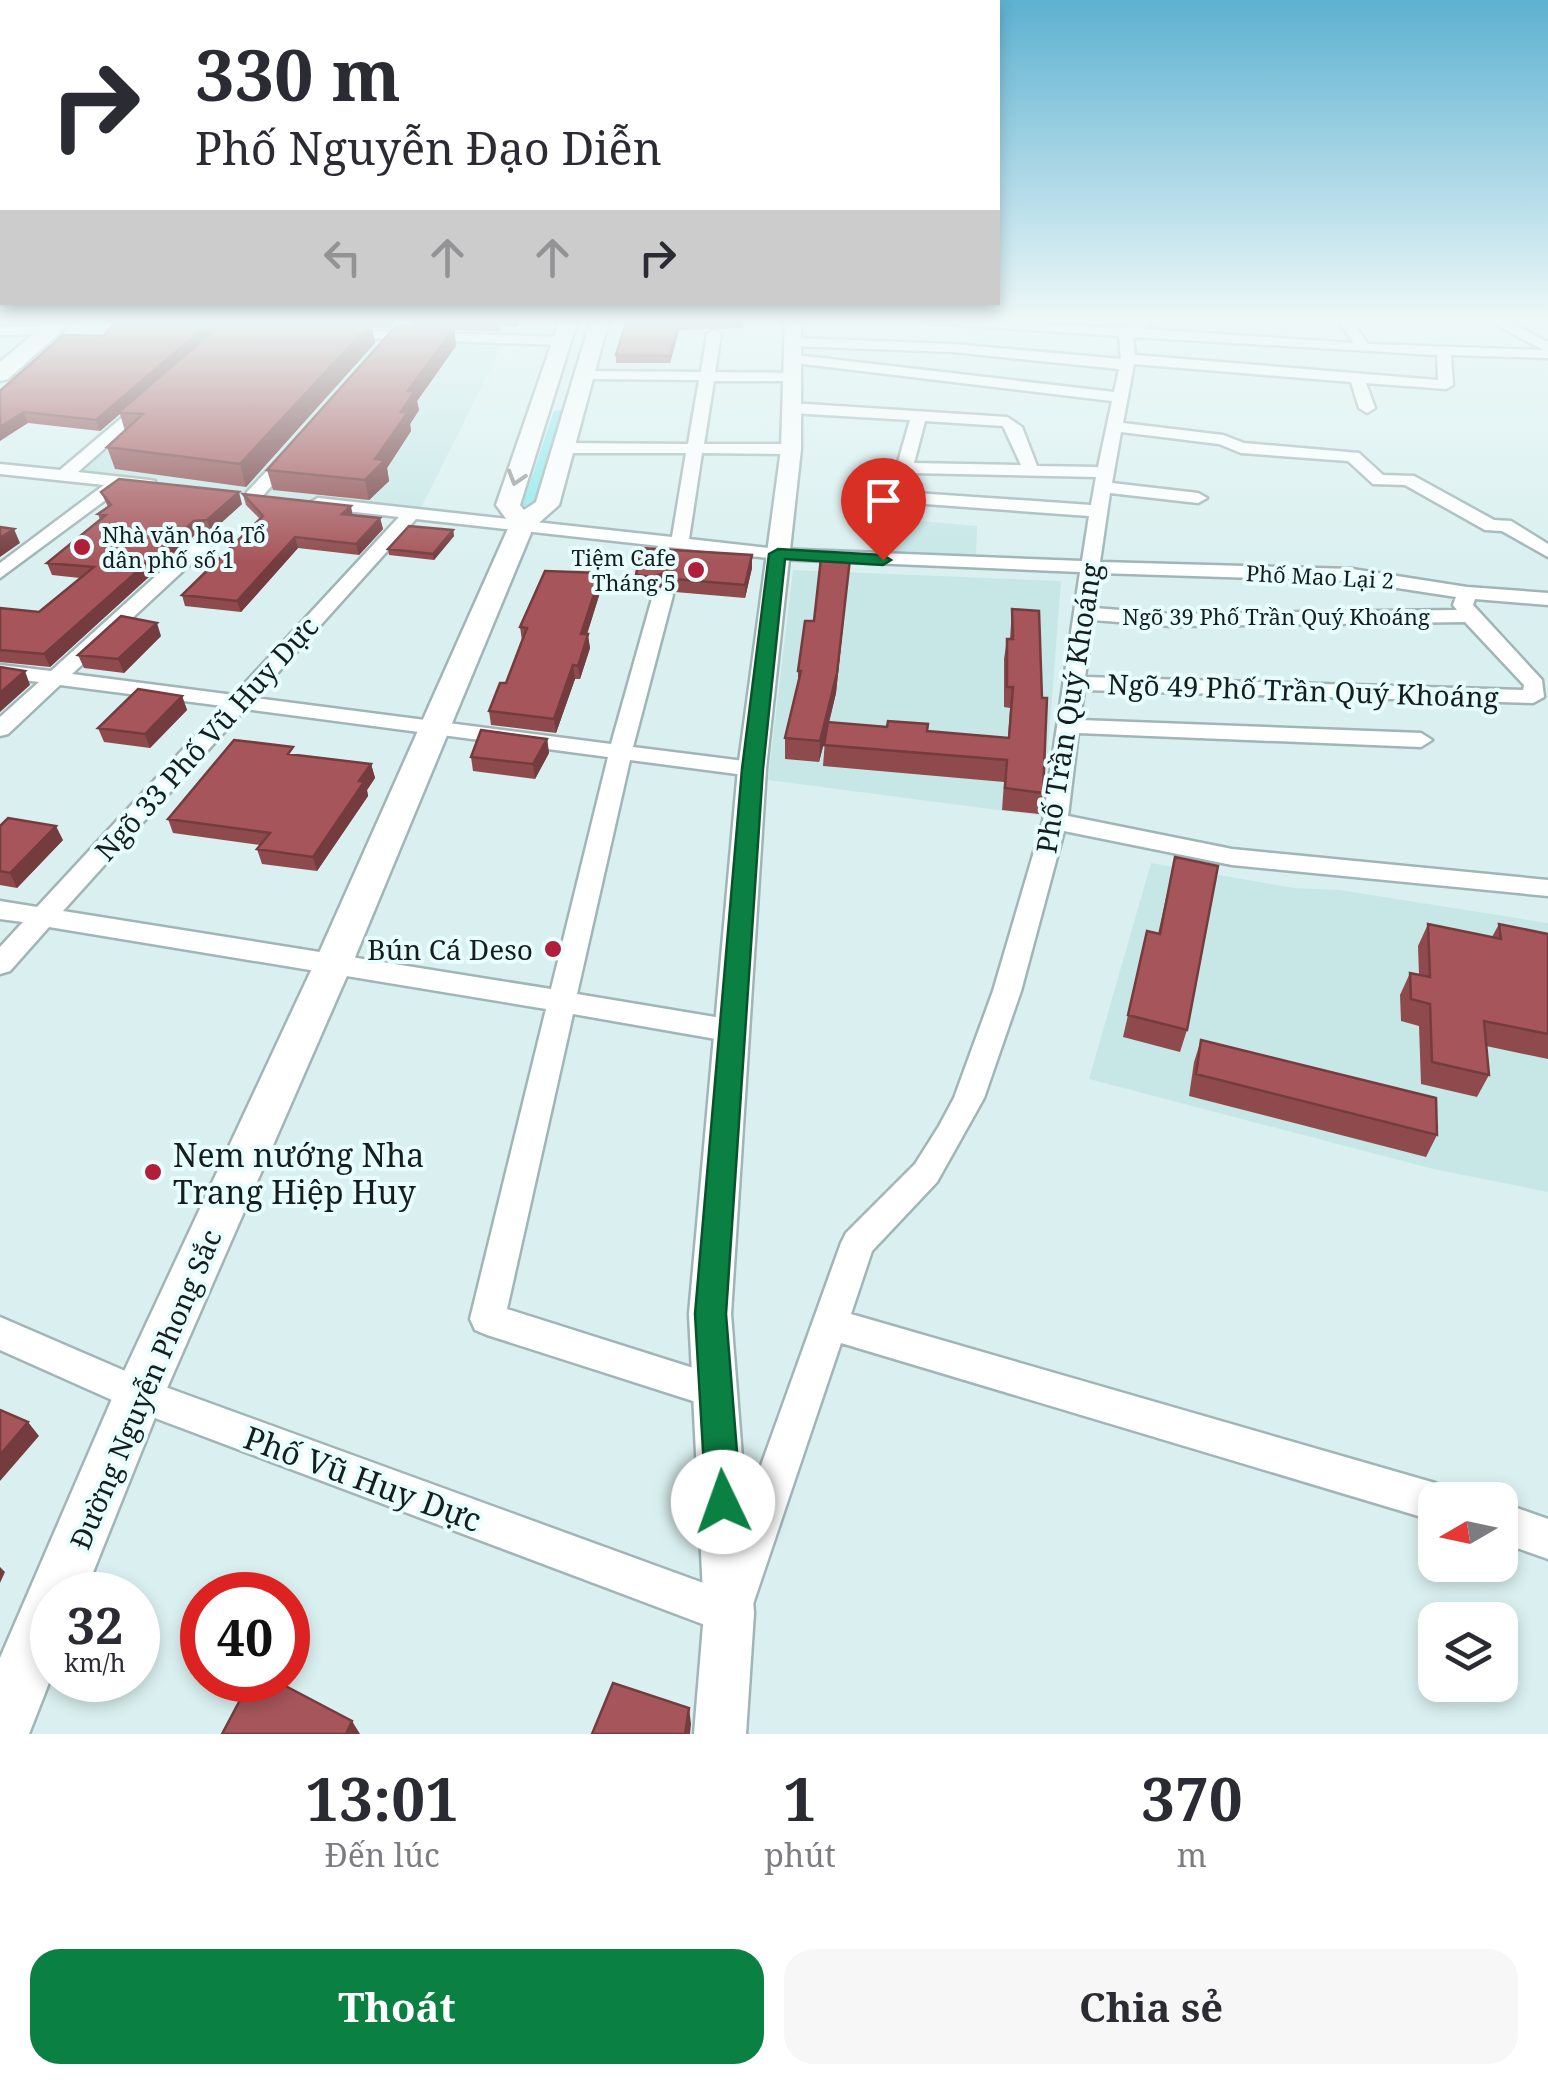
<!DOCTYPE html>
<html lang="vi">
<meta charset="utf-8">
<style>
:root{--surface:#fff;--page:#f7f7f7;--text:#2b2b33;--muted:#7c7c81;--accent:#0b8043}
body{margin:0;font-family:"Noto Serif",serif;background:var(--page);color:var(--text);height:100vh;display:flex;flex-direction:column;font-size:38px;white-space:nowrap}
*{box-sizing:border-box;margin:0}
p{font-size:32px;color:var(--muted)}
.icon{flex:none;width:55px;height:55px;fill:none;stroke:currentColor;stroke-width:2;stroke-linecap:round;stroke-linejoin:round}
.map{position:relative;height:1734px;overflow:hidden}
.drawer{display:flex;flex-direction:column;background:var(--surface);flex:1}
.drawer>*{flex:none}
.guide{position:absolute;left:0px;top:0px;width:1000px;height:305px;box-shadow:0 5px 15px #0003;background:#fff;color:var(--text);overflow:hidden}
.needle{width:65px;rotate:261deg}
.controls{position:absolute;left:1418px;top:1482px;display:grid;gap:20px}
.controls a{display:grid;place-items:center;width:100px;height:100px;border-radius:20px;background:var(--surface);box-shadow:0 5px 15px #0003;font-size:50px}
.speed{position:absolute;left:30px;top:1572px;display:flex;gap:20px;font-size:50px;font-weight:700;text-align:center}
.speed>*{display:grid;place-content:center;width:130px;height:130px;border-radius:50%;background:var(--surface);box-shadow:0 5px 15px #0003;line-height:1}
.speed small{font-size:25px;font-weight:400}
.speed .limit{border:15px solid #d22;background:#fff;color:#111}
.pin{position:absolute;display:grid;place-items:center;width:85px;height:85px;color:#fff;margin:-102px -42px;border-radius:50% 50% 50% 0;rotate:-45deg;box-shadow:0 0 10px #0007}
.pin .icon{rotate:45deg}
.me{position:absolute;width:110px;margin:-55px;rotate:357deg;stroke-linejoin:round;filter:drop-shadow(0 0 8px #0008)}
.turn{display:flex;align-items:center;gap:35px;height:210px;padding:0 30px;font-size:45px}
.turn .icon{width:130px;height:130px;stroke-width:2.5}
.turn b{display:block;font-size:70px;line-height:85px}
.lanes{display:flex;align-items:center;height:95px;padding:0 30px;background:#0003;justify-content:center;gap:50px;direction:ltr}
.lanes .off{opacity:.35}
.eta{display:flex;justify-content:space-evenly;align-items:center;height:170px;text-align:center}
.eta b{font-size:60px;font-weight:700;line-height:70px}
.cta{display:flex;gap:20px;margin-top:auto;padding:20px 30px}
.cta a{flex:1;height:115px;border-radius:30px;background:var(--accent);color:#fff;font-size:40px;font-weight:700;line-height:115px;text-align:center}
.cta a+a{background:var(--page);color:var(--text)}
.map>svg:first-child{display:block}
.built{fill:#c7e7e7}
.green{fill:#91e9ec}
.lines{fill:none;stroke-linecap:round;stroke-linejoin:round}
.minor-casing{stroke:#a1b5b6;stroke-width:5}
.tertiary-casing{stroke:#a1b5b6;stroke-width:5}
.secondary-casing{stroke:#a1b5b6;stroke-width:5}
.trunk-casing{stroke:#a1b5b6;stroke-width:5}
.minor{fill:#fff;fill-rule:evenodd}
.tertiary{fill:#fff;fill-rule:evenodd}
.secondary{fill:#fff;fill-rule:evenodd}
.trunk{fill:#fff;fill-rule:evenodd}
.wall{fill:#8f4a4d}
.shaded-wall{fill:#743c3f}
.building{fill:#a6565a;stroke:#743c3f;stroke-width:2.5}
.oneway{stroke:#969999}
.route{fill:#0b8043;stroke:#07532c;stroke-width:2.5}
.poi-dot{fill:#b11e3a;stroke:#e7fdfe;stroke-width:4}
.labels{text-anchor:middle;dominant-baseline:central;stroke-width:8;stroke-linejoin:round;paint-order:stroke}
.far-poi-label{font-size:22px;fill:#151d1d;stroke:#e7fdfe;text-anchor:start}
.far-street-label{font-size:22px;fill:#151d1d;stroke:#e7fdfe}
.street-label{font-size:28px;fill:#151d1d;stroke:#e7fdfe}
.poi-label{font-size:28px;fill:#151d1d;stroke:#e7fdfe;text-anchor:end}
.near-poi-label{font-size:32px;fill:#151d1d;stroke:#e7fdfe;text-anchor:start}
.near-street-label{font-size:32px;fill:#151d1d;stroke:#e7fdfe}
</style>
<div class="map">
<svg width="1548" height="1734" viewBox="0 0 1548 1734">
<rect width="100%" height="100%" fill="#daf0f0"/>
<!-- built -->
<path class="built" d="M244,323l307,5 -3,10 -42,-1 -87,175 -345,-35z
M897,519l80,7 -1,36 -87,-8z
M793,570l268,11 -18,235 -275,-36z
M1151,863l143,25 46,2 208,33v269l-115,-23 -344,-90z"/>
<!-- green -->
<path class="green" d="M565,410l-29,95 -14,1 32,-95z"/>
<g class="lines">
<defs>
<path id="minor" d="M923,319l203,9 14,-9h16l-13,10 211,14 -18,-24h14l18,25 175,6 -58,-31h17l46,23v16l-97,-3 2,30 -7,4 -80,-6 9,25 -8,5 -8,-5 -8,-26 -217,-18 -11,59 100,12 21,8 115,10 24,22 31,1 80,44 17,1 37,23v13l-46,-26 -17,-1 -80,-45 -32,-1 -25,-23 -107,-8 -22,-9 -98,-12 -9,51 86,10 9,5 -9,5 -88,-10 -10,69 252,7 115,18 81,6v12l-73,-6 -2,6 69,75 2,17 -11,6 -449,-13 -4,30 341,13 11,7 -11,7 -343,-14 -10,83 164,33 316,31v16l-316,-31 -168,-34 -43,160 -37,107 -47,84 -65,69 -21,63 584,169 14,5 4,12h-18v21l-594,-178 -91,270 -6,15 -15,6 -590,-222 -139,-62v-33l146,63 571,208 124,-345 5,-10 69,-69 24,-38 15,-28 39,-107 50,-170 37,-249 -302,-13 -362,-40 -161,179 356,46 42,-149 10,-6 10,6 -40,152 119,15 11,7 -11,7 -122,-16 -53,234 156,26 10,3 4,8 -4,8 -10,3 -160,-28 -66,295 224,71 5,12 -5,12 -13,5 -231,-74 -12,-5 -5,-11 76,-310 -497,-82 -39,44 -10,3v-27l23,-25 -23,-3v-18l37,6 186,-201 -163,-21 -52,49 -8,2v-19l39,-35 -39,-5v-12l51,6 149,-135h12v8l-140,130 162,21 165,-178 -87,-10 -3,-4 9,-5 354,39 14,-84h-122l-8,-5 8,-5 124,1 11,-64 -114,-1 -7,-4 7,-4 116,1 6,-38 7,-4 7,4 -6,38 78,1 7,4 -7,4h-79l-10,63h87l8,5 -8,5 -89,-1 -13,86 89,10 304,12 7,-45 -232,-17 -8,-5 8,-5 234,16 5,-28 -185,-4 -5,14 -6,1 -8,-5 18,-63 -119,-7 -8,-5 8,-5 216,14 15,10 15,39 61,1 14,-66 -317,-38 -7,-4 7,-4 319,37 5,-23 -166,-17 -159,-6 -7,-4 7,-4 159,6 168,15 -2,-23 -189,-13zM1133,337l304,18 1,25 -303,-25zM925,421l78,5 18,39 -107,-2zM1099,573l253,8 104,16 -3,8 4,5 -286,4 -77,-6zM1093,620l78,6 294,-4 59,63 -1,5 -438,-13zM245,709l363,48 -57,232 -488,-78z
M0,327l52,-1 7,4 -7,4 -52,1z
M340,330l220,7 7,4 -7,4 -225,-8v-6z
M144,399l13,3 -79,70 71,8 6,1v8l-32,-2 -123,91v-15l104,-78 -104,-11v-10l60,6z
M284,453l14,3 -39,44h-12v-8z
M1500,1502l48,17v40l-48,-17z"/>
<path id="tertiary" d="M785,319h16v130l-35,320 -35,545 23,299 -8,121h-52l10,-121 -15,-299 49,-545 43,-320z"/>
<path id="secondary" d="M560,319h18l-58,186 4,5 12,-8 55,-183h18l-50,186 -26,23 -180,434 -189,433 -80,200h-32v80l-23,59h-29v-76l121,-280 194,-416 195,-438 -14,-19z"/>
<path id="trunk" d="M51,319h24l-67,60 -8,2v-19z"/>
</defs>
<!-- minor casing -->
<use href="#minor" class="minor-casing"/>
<!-- tertiary casing -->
<use href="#tertiary" class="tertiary-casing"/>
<!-- secondary casing -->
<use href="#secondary" class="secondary-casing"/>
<!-- trunk casing -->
<use href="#trunk" class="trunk-casing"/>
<!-- minor -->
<use href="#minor" class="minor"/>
<!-- tertiary -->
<use href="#tertiary" class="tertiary"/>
<!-- secondary -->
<use href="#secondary" class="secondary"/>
<!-- trunk -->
<use href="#trunk" class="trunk"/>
</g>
<!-- wall -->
<path class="wall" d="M119,319h273l1,6 -4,3h-17l3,15 -129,144 -131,-18 -8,-22 18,-16 -5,-17 -20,17 -72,-8 -28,-32 103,-55z
M435,319h86l-4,8 -14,-1 -3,5 -46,-1 2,16 -39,55 2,9 -9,14 1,7 -24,37 2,13 -20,19 -96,-10 -6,-20 145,-144 -1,-5z
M627,319h116v9l-64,2 -9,33h-54v-8z
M101,492l141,12 -31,28 -14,1 -147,134 -50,-5v-54l39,4 41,-34 -28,-3 -5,-12 53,-43 -2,-6 10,-7z
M243,494l110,21 27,3 3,11 -24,26 -61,-7 -57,64 -56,-6 -3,-11 78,-76 -14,-14z
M453,530l1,6 -20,24 -45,-5 -1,-6z
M850,559l-14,134 -7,30 179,15 2,-30 -6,-1v-48l3,-20h3l2,-30 31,184 -4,21 -37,-4 2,-28 -181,-16 2,-26 -6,22 -34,-3v-21l13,-51v-16l16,-50z
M752,568l-7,30 -70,-6 -10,-6 -11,4 -17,-2 -1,-13z
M602,586l-15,48 3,14 -10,31h-5l-19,54 -65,-8 -2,-14 17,-28 16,-42 -2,-14z
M161,636l-37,37 -40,-5 -6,-13z
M182,696l5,14 -37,38 -46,-6 -6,-14z
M547,739l2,14 -14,26 -62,-8 -2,-14z
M295,755l76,9 4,14 -8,12 1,6 -51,75 -55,-7 -5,-15 3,-4 -87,-12 -5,-14z
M0,826l63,14 -46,48 -17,-3z
M1175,857l12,173 -7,22 -57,-15 24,-106 11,3z
M1428,924l64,13 7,-13 49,10v125l-62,-13 3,29 -12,22 -56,-13 -2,-58 -18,-5 -1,-26 10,-22 9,2 -1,-29z
M1201,1040l236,95 -11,22 -237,-61 5,-34z"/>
<!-- shaded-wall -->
<path class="shaded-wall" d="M214,319h14l-109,93 1,2 -20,17 -4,-11z
M387,319h5l1,6 -4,3z
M679,322v8l-9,33v-7z
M371,323l4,20 -129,144 -6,-23z
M454,328l2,18 -39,55 2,9 -9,14 1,7 -24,37 2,13 -20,19 -4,-20 36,-68 7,-21z
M24,412l4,11 -28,18v-14z
M239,492l3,12 -31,28 -4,-12z
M351,506l2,11 -11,-3z
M380,518l3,11 -24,26 -3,-11z
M194,521l3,12 -147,134 -6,-13z
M14,529l6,14 -20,14v-19z
M453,530l1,6 -20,24 -1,-6z
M295,537l3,11 -57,64 -4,-11z
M752,555v13l-7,30v-13z
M850,559l-14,134 -17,69 1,-21z
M601,573l1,13 -19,61 -2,-13z
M664,573l1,13 -11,4 -1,-13z
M157,623l4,13 -37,37 -6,-14z
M588,634l2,14 -10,31 -2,-13z
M573,665l2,14 -19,54 -2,-14z
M25,671l5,14 -30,27v-19z
M182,696l5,14 -37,38 -5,-14z
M547,739l2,14 -14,26 -2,-15z
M371,764l4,14 -8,12 1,6 -51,75 -4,-14z
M56,826l7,14 -46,48 -7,-15z
M28,1422l11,14 -39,45v-26z
M0,1567l5,5 -5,11z
M689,1708l2,16 -1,10h-5z
M352,1721l8,13h-14z"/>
<!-- building -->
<path class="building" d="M119,319h95l-118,101 -72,-8 -24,15v-36l63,-56 40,1z
M227,319l144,4 -131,141 -133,-17 36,-33 -24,-2z
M435,319h67l-3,4 -88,-2z
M627,319h116v1l-64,2 -9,34 -54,-1z
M396,326l58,2 -46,63h7l-14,21h7l-33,47 10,1 -20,20 -98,-10z
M119,479l120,13 -32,28 -13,1 -150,133 -44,-4v-42l39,4 55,-45 -47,-4 59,-48 -8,-1 13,-9 -10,-13z
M243,494l108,12 -9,8 38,4 -24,26 -61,-7 -58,64 -55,-6 81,-79z
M409,526l44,4 -20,24 -45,-5z
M0,527l14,2 -14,9z
M641,548l111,7 -7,30 -71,-6 -10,-6 -11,4 -17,-2z
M821,558l29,1 -13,114 -17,68 -35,-3 16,-67h-3l7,-50h9z
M545,571l56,2 -20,61h7l-10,32 -5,-1 -19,54 -65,-8 11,-28h6l21,-55 -7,-1z
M1012,609l27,2 3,87h5l-4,95 -38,-5 2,-28 -183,-15 4,-23 59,5 1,-6 40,3 -1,7 82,7 4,-51h-6v-48h6z
M121,616l36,7 -39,36 -40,-4z
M0,667l25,4 -25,22z
M138,689l44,7 -37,38 -47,-6z
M481,730l66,9 -14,25 -62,-7z
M234,740l59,7 -5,7 83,10 -12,17 5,1 -51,75 -56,-8 13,-16 -102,-14z
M8,818l48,8 -46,47 -10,-2v-45z
M1175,857l43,9 -31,164 -59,-15 19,-84 13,3z
M1428,924l73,15 -2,-15 49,10v100l-64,-13 5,54 -57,-13 -2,-58 -19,-5 -1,-26 20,4z
M1201,1040l235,58 1,37 -241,-61z
M0,1410l28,12 -28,33z
M262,1680h12l78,41 -6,13h-124l17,-32z
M613,1683l76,25 -4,26h-93z"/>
<!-- one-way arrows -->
<defs><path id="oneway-chevron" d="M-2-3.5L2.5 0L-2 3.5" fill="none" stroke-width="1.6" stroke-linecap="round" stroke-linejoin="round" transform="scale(2.5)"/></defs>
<use class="oneway" href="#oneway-chevron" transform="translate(516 478) rotate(107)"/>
<!-- sky -->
<linearGradient id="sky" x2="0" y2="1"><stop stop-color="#5db1d1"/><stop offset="0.57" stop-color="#eef8f8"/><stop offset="1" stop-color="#eef8f8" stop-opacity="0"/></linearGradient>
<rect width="1548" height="562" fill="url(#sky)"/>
<!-- route -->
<path class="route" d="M778,549l105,6 8,5 -8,5 -98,-6 -22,210 -37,545 15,188 -5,13 -13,5 -12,-5 -5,-13 -11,-188 47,-545 27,-215z"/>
<!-- markers -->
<g class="poi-dot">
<circle cx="82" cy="547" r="10"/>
<circle cx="696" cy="570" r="10"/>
<circle cx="553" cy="949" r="10"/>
<circle cx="153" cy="1172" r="10"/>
</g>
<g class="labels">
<!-- far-poi labels -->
<g class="far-poi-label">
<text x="102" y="534">Nhà văn hóa Tổ<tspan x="102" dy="25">dân phố số 1</tspan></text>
<text x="676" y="557" text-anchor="end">Tiệm Cafe<tspan x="676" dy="25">Tháng 5</tspan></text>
</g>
<!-- far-street labels -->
<g class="far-street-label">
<text transform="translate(1320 576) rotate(3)">Phố Mao Lại 2</text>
<text x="1276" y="616">Ngõ 39 Phố Trần Quý Khoáng</text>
</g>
<!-- street labels -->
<g class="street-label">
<text transform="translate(1303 690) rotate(2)">Ngõ 49 Phố Trần Quý Khoáng</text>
<text transform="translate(1068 708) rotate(-81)">Phố Trần Quý Khoáng</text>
<text transform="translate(206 738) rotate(-48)">Ngõ 33 Phố Vũ Huy Dực</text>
<text transform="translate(145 1389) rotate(-67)">Đường Nguyễn Phong Sắc</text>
</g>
<!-- poi labels -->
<g class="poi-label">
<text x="533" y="949">Bún Cá Deso</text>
</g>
<!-- near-poi labels -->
<g class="near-poi-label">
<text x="173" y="1154">Nem nướng Nha<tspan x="173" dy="37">Trang Hiệp Huy</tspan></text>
</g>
<!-- near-street labels -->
<g class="near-street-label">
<text transform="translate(363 1478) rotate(20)">Phố Vũ Huy Dực</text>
</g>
</g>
</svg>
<div class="controls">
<a><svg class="needle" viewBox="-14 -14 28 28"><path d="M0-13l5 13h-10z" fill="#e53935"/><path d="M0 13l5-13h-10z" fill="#7c7c81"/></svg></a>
<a><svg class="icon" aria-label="layers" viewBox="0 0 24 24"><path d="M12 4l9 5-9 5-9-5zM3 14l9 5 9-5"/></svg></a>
</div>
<div class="speed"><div>32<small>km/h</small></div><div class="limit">40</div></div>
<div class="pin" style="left:883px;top:560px;background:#d93025"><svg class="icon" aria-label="arrive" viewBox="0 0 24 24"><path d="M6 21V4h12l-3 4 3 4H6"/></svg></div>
<svg class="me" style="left:723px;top:1502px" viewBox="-20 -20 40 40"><circle r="19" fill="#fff"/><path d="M0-13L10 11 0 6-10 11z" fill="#0b8043"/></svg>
<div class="guide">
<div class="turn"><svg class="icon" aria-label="right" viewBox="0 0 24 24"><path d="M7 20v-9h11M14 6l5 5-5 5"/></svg><div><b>330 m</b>Phố Nguyễn Đạo Diễn</div></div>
<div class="lanes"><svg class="icon off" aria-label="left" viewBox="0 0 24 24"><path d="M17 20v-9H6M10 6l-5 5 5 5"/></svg><svg class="icon off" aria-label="ahead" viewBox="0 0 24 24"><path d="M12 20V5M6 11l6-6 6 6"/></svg><svg class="icon off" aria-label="ahead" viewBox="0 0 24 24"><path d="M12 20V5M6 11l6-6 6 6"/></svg><svg class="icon" aria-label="right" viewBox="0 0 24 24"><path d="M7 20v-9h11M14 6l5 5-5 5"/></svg></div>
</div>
</div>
<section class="drawer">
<div class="eta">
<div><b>13:01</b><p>Đến lúc</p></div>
<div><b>1</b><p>phút</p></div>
<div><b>370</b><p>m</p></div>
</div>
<div class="cta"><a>Thoát</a><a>Chia sẻ</a></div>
</section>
